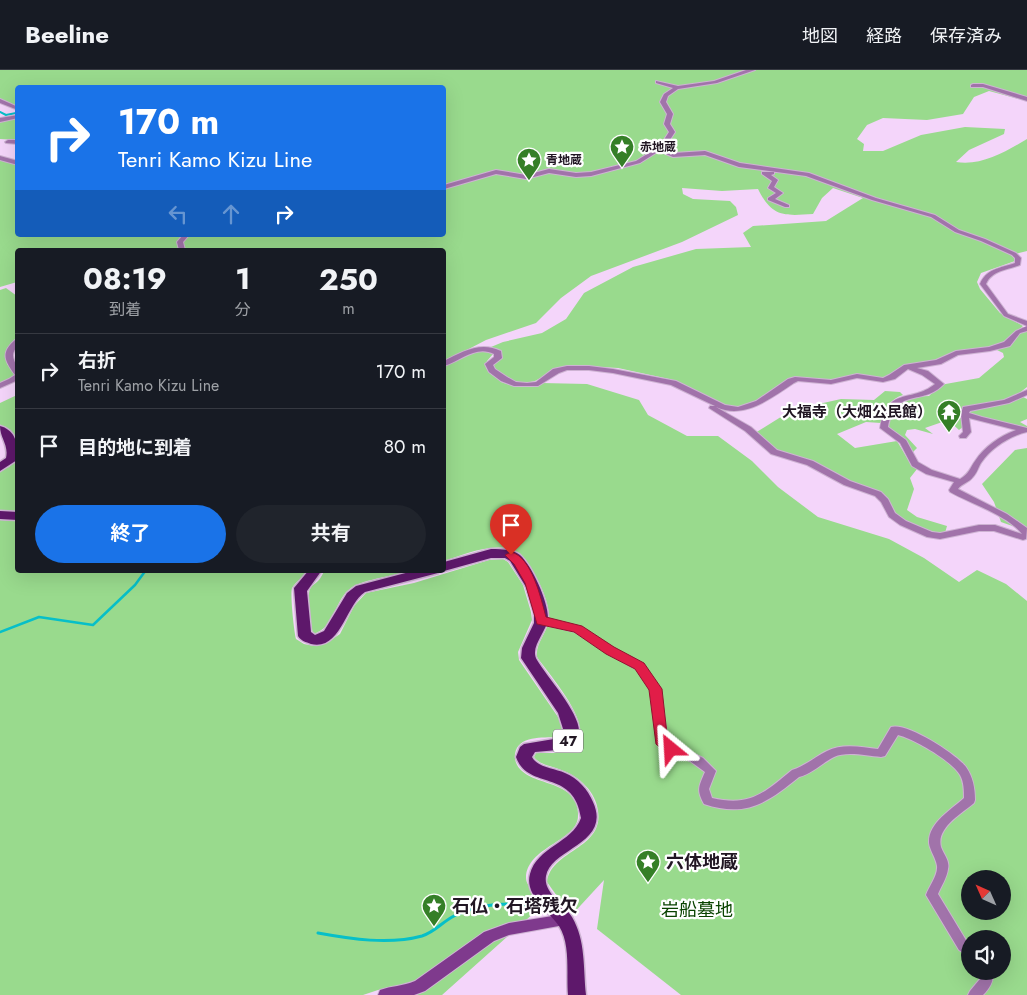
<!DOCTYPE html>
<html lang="ja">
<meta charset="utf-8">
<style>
:root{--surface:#171b24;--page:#20242c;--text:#f1f3f6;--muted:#9ea1a6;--line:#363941;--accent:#1a73e8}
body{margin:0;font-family:Jost,"Noto Sans JP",sans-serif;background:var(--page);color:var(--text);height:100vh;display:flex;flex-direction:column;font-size:19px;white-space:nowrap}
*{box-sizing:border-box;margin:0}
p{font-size:16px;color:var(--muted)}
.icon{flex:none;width:28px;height:28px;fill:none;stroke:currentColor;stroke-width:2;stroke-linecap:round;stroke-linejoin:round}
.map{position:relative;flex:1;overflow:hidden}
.sheet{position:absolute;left:15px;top:178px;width:431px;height:325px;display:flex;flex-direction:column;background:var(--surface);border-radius:5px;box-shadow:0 5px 20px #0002}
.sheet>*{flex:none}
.guide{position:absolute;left:15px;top:15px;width:431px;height:152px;border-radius:5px;box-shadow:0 5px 20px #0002;background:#1a73e8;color:#fff;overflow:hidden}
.needle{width:32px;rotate:315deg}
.controls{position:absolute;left:961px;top:800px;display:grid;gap:10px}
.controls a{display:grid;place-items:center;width:50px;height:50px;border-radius:50%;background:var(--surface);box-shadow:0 5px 20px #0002;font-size:25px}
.pin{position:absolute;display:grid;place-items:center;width:42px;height:42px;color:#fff;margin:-51px -21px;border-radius:50% 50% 50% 0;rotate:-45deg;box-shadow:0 0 5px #0007}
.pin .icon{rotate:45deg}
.me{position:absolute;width:55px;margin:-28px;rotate:333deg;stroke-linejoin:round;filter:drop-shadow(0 0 4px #0008)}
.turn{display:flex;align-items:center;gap:18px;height:105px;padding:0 20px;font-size:22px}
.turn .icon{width:65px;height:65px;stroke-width:2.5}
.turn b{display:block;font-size:35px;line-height:42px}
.lanes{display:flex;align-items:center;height:48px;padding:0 20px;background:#0003;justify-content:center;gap:25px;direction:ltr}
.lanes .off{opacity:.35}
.eta{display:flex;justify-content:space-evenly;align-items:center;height:85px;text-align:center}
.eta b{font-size:30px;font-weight:700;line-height:35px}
.button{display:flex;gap:10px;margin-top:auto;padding:10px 20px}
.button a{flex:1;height:58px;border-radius:30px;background:var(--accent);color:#fff;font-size:20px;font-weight:700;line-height:58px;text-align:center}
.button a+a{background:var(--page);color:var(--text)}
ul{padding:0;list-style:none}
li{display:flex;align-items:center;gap:15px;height:75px;padding:0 20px;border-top:1px solid var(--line)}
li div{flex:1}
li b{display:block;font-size:19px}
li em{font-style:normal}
header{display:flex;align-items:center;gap:30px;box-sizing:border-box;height:70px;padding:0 25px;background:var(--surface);border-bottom:1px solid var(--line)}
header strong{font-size:24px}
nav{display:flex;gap:28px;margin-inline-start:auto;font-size:18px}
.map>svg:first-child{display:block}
.green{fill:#99da8d;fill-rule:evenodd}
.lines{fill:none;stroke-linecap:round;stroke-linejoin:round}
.stream-far2{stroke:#07bfc8;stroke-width:2}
.stream-far1{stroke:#07bfc8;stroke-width:2.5}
.stream{stroke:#07bfc8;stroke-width:3}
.street-casing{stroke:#ceb3d3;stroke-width:2}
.secondary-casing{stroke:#ceb3d3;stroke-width:2}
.primary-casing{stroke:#ceb3d3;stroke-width:3}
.street{fill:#a173aa;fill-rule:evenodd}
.secondary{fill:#7f3a8d;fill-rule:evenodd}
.primary{fill:#5e186b;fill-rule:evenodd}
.route{fill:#e11d48;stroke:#92132f}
.labels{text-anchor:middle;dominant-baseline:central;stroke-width:4.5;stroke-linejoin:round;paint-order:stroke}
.far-poi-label{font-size:12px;font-weight:bold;fill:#211623;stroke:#fff;text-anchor:start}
.shield{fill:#fff;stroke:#645c65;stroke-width:1}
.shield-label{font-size:14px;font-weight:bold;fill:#211623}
.poi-label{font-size:15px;font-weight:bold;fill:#211623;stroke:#fff;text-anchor:end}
.near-poi-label{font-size:18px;font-weight:bold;fill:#211623;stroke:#fff;text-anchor:start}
.near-park-label{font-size:18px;fill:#094300;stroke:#fff}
</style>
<header>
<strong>Beeline</strong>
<nav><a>地図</a><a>経路</a><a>保存済み</a></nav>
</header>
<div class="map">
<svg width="1027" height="925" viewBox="0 0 1027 925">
<rect width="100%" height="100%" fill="#f4d5fa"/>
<!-- green -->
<path class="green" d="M0,0h1027v31l-38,-10 -15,6 -11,17 -36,6 -44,-2 -16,7 -10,14 7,5 -1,7h20l38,-16 44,-8 40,2 -1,5 -35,16 -13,12c26,4 49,-10 71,-23v112l-16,4 4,4v2l-34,12 -4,9 3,7 20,24 23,13 -17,15 -18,6 -34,5 -19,9 -28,4 -23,13 -7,1 -15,-4 -38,6 -23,-3 -11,1 -17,14 -32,14 -19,-1 -53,-27 -51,-11 -35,-2 -24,2 -24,13 -9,2 -16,-2 -17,-14 1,-4 6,-6v-4l-9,-6 12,-5 39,-9 24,-14 18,-26 49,-26 63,-18 55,-2 -8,-14 10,-7 73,-5 37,-23 -30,-10 -11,10 -9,16c-30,2 -41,3 -55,-25l-36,2 -40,-3 1,6 10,5 37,2 6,6 2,8 -56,27 -91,34 -30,22 -25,25 -50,17 -42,22v-112h-261v-10l5,-5h256v-47l54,-15 28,4 23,-5 23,3h15l43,-10 33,-16 10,-13 1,-6 -5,-6 3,-10 -7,-12 -3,-2 -1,2 7,12 -3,8 4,10 -11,16 -15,10 -14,6 -43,10 -37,-3 -23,5 -31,-4 -51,14v-98h-426l-1,20 -17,-8z
M17,47v23l-17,-1v-18z
M0,89l17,5 1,71h167l-5,15h-162l-1,32 -17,5z
M6,218l11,8v45l-11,15 1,8 9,11 -16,10v-95z
M1027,259v58l-15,12 -47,8 -9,6 8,9v4l-5,4 -11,-10 -23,8 8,6 -18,-5 -8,1 -2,5 12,13 -5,5 -24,-25 1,-16 20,-15 20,-1 11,-11 39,-7 25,-21 -1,-4 -8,-4z
M483,280l10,4 -6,7 -1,7 15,14 12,4 14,1 15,-4 45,1 52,16 9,15 39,21h31l34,25 26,26 40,30 71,22 35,19 35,24 18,-12 29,14 21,17v394h-346l-84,-66 7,-49 -35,38 -5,-12 -17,-24c4,-32 57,-33 51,-71 -2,-19 -19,-35 -37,-41 -8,-4 -22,-5 -27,-13l2,-4c12,0 25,1 35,-5 30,-17 -22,-73 -34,-91 -2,-14 12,-26 12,-40 0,-14 -8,-32 -15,-43 -4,-6 -7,-14 -13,-19 -19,-17 -56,-1 -77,6v-194l28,-15zM970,809h32v32h-32zM970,869h32v32h-32z
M885,321l15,1 3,3c-13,4 -20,15 -22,28l-15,-1 -29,12 18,14 42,-7 13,22 7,6 -7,9 4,11 -7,21 10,7 30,9 -2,7 -19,-2 -31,-15 -14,-23 -25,-9 -73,-32 -10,-4 -18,-15 37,-23 49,-11 33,1z
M17,325v46l-6,-8 -11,-6v-24z
M1023,327l4,2v20l-7,3 7,4v4l-59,-16 -1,-3 31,-8 14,-1z
M17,373v68l-17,-1v-40l9,-3 6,-6z
M1027,378v83l-26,-9 -7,-20 -12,-18 33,-34z
M0,450l17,1 1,49h290c-4,7 -12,11 -16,18 -2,7 2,43 4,51l8,5 10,2 11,-2 15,-10 14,-28 12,-13 48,-10 75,-23 14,-1 5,3 15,23 8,27 1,8 -14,32 1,8 39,57 5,14 -6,6c-14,1 -39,-2 -42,17 -1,6 2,13 7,17 16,15 58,11 56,45 0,25 -52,31 -52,62 0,8 8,12 11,19 2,3 1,8 1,12l-13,12 -18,2 -22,8 -68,49 -14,6 -25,4 -15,5h-363z
M325,500h91c-17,5 -53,9 -65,18 -17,12 -15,37 -35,45h-3c-2,-6 -6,-40 -3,-44 2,-4 5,-5 8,-8 3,-3 5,-8 7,-11z
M508,866l-66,59h-26l8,-3 69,-50z"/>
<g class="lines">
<!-- stream-far2 -->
<path class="stream-far2" d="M0,42l6,3 10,-2"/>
<!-- stream-far1 -->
<path class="stream-far1" d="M0,562l39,-15 54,8 42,-40 11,-15"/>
<!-- stream -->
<path class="stream" d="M318,863c33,6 71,12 104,3 13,-4 20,-14 32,-20 27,-14 57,-13 87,-11"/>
<defs>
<path id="street" d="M746,0h9l-38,13 -39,6 -10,7 -2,6 7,12 -3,10 5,8 -11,17 10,4 31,-2 35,12 69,10 67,25 59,17 24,15 26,9 31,14 5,5 -1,7c-12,5 -28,5 -34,19l22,30 19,7v10l-7,2 -10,13 -20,5 -32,4 -17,9 -24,4 11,3 16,13c-22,23 -48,2 -56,43l18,13 12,22 14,8 28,9c9,-5 10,-11 15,-18 10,-15 25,-25 41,-31l-47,-12 2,14 -5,6h-6l-1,-2 4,-4 -2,-18 2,-7 41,-7 23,-10v5l-18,8 -39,8 -1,2 13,4 45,11v4c-17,4 -36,16 -46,31 -3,5 -4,10 -8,14 -4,6 -11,6 -15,12l49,25 20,14 -1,11 -3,1 -29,-9h-15l-39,8 -13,-2 -27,-12 -11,-8 -8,-15 -6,-6 -31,-11 -37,-20 -36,-11 -26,-23 -36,-23 1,-2h5l-44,-21 -58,-12 -24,-3h-22l-8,3 -21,13h-24l-13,-5 -12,-9 -4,-8 9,-7v-3c-18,-9 -33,7 -50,12v-5c18,-9 36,-20 57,-10l1,7 -9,7 2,4 12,8 9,5 11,1 9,-1 17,-13 14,-3h22l24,3 63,12 49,24 13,2 18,-6 32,-22 7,-2 36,3 26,-6 26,4 6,-3 15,-10 32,-5 20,-9 33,-4 15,-5 12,-11 11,-5 -23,-10 -24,-32c6,-15 20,-16 35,-21v-5l-3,-3 -31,-14 -26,-9 -24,-15 -59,-17 -66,-24 -67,-9 -34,-12 -32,2 -14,-6 -19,12 -49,13 -15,1 -27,-4 -23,6 -30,-5 -52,15v-4l52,-15 30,5 23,-6 27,4 15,-1 45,-11 24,-15 9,-14 -5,-8 3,-10 -7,-12 4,-8 9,-6 -17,-5v-2l22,5 36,-5zM908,299l14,6 13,9c-25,20 -47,1 -55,44l20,15 12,23 14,8 28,8 -5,8 1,2c21,12 57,23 72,42l-27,-9h-16l-39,8 -8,-1 -26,-11 -11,-8 -7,-14 -7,-7 -31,-11 -37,-20 -36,-11 -26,-23 -35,-20c29,13 55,-9 78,-24l4,-2 33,3 26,-6 26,4 12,-3z
M973,14h10l44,13v4l-44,-14h-12v-2z
M0,29l18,8v3l-18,-7z
M18,45v3l-18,4v-4z
M8,70h10v4l-12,-1 -1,-1z
M0,86l18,5v4l-18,-5z
M762,102h12v2l-3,1 7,5 -4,7 9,6 -8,6 14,6v2h-4l-17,-7v-2l8,-5 -8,-5 4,-7 -10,-7z
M183,165h6l-6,7 2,8h-6l-2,-8z
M15,270h3v6c-8,8 -5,12 -1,21 1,4 1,9 1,13l-18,8v-5l9,-4 6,-4c-10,-14 -15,-22 0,-35z
M541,548l40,9 32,22 29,14 18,26 8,53 35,16 13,13 -7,18 3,9c38,9 52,-5 80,-28 13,-4 23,-13 35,-19 15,-8 35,-4 51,-2l13,-22c16,-5 65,27 75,40 7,10 9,21 9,33l-1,3c-13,11 -38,25 -33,44 3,8 9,14 7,22 -1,9 -7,17 -10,25l29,48 3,2v13l-11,-7 -33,-55c3,-9 12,-19 11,-29 -1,-8 -7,-15 -8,-23 -1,-20 22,-33 35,-45 0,-7 0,-16 -4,-23 -8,-14 -46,-36 -62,-40l-13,21 -4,1c-14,-1 -34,-6 -47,0 -12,6 -22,17 -35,20 -32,26 -53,41 -95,27 -8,-14 -5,-18 1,-32l-15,-11 -31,-14 -9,-57 -14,-21 -29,-16 -32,-21 -37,-9 -2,-2 2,-2z
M981,901h12c1,10 -3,17 -10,24h-15l2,-4 10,-12z"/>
<path id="secondary" d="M565,844l5,2 2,4 -2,4 -61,11 -15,6 -69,50 -11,4h-36l2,-5c11,-4 23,-4 35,-9l69,-49 25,-9z"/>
<path id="primary" d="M0,356c16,4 19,20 17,34l-17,11v-9l6,-4c3,-13 -6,-20 -6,-32z
M0,441l18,1v8l-18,-1z
M491,479c9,0 21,0 29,6 12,11 28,46 28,63 -1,14 -19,29 -11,42 10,17 44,54 42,73 -1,3 -3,7 -5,10l-16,7 -23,2 -3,5c6,11 22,11 33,16 13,5 23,17 28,29 19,42 -42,46 -47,74 -3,17 18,28 26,41 14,24 11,51 14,78h-18c-2,-21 3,-50 -9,-69 -10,-15 -35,-31 -29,-52 7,-27 42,-31 51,-56 -7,-50 -53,-27 -65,-61l4,-10 4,-3 36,-6 4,-6 -6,-19 -37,-55 1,-10 12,-25v-10l-8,-26 -16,-26 -5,-3h-14l-47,13 -5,-1 -1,3 -73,19c-19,12 -24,59 -54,52 -5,-2 -10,-3 -13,-8l-4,-48 15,-18h13l-15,21 4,41 4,3 9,-4 23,-38 9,-7 61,-16h27v-8z"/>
</defs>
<!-- street casing -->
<use href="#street" class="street-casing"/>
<!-- secondary casing -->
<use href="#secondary" class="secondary-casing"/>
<!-- primary casing -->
<use href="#primary" class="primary-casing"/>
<!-- street -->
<use href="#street" class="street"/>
<!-- secondary -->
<use href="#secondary" class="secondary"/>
<!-- primary -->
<use href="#primary" class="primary"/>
</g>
<!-- route -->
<path class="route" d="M511,482c21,5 30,47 35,65l36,9 32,21 30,16 18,26 5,45 2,7 8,8 -2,4 -4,1 -5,-1 -10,-9 -7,-54 -14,-21 -29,-15 -32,-22 -37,-8 -12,-41 -11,-19 -9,-9z"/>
<!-- icons -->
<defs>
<symbol id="sight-pin" viewBox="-11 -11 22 30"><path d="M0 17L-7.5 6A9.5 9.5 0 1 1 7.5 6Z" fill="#357f27" stroke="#fff"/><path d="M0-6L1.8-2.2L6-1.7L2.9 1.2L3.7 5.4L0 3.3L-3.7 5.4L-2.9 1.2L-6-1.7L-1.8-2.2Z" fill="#fff"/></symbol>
<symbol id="temple-pin" viewBox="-11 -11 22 30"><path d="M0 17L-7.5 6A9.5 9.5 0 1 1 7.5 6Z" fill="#357f27" stroke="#fff"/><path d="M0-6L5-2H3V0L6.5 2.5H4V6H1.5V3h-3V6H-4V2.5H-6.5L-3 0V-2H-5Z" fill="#fff"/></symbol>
</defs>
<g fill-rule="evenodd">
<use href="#sight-pin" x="608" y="63" width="28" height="38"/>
<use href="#sight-pin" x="515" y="76" width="28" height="38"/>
<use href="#temple-pin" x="935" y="328" width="28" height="38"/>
<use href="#sight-pin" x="634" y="778" width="28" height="38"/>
<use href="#sight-pin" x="420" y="822" width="28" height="38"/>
</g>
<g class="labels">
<!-- far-poi labels -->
<g class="far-poi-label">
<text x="640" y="77">赤地蔵</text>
<text x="546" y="90">青地蔵</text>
</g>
<!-- shield labels -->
<rect class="shield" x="553" y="659.5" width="30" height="23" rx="4"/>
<g class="shield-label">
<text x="568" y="671">47</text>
</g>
<!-- poi labels -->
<g class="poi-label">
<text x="932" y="342">大福寺（大畑公民館）</text>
</g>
<!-- near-poi labels -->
<g class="near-poi-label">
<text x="666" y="792">六体地蔵</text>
<text x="452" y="836">石仏・石塔残欠</text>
</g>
<!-- near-park labels -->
<g class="near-park-label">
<text x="697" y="840">岩船墓地</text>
</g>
</g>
</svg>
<div class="controls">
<a><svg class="needle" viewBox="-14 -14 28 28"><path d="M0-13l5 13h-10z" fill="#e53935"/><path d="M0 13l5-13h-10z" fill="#9ea1a6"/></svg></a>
<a><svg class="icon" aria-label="sound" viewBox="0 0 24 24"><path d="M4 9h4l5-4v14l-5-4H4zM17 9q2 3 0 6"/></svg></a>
</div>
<div class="pin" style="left:511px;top:485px;background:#d93025"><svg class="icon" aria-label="arrive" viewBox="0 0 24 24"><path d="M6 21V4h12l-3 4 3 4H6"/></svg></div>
<svg class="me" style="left:671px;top:679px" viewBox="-20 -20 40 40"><path d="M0-17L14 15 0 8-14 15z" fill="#e11d48" stroke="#fff" stroke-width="4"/></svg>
<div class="guide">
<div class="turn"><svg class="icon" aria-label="right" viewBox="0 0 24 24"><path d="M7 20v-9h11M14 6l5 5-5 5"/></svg><div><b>170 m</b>Tenri Kamo Kizu Line</div></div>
<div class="lanes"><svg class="icon off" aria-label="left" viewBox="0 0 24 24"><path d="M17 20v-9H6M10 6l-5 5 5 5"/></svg><svg class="icon off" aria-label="ahead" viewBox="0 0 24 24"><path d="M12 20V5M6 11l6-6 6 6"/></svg><svg class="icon" aria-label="right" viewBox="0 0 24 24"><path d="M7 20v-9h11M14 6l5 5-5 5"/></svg></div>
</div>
<section class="sheet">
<div class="eta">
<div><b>08:19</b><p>到着</p></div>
<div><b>1</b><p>分</p></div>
<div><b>250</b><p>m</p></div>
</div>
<ul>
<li><svg class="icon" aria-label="right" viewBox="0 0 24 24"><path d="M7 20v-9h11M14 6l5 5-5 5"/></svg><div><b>右折</b><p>Tenri Kamo Kizu Line</p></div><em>170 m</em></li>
<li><svg class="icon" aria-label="arrive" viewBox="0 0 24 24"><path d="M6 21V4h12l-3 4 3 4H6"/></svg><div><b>目的地に到着</b></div><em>80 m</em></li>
</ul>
<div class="button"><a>終了</a><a>共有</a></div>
</section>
</div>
